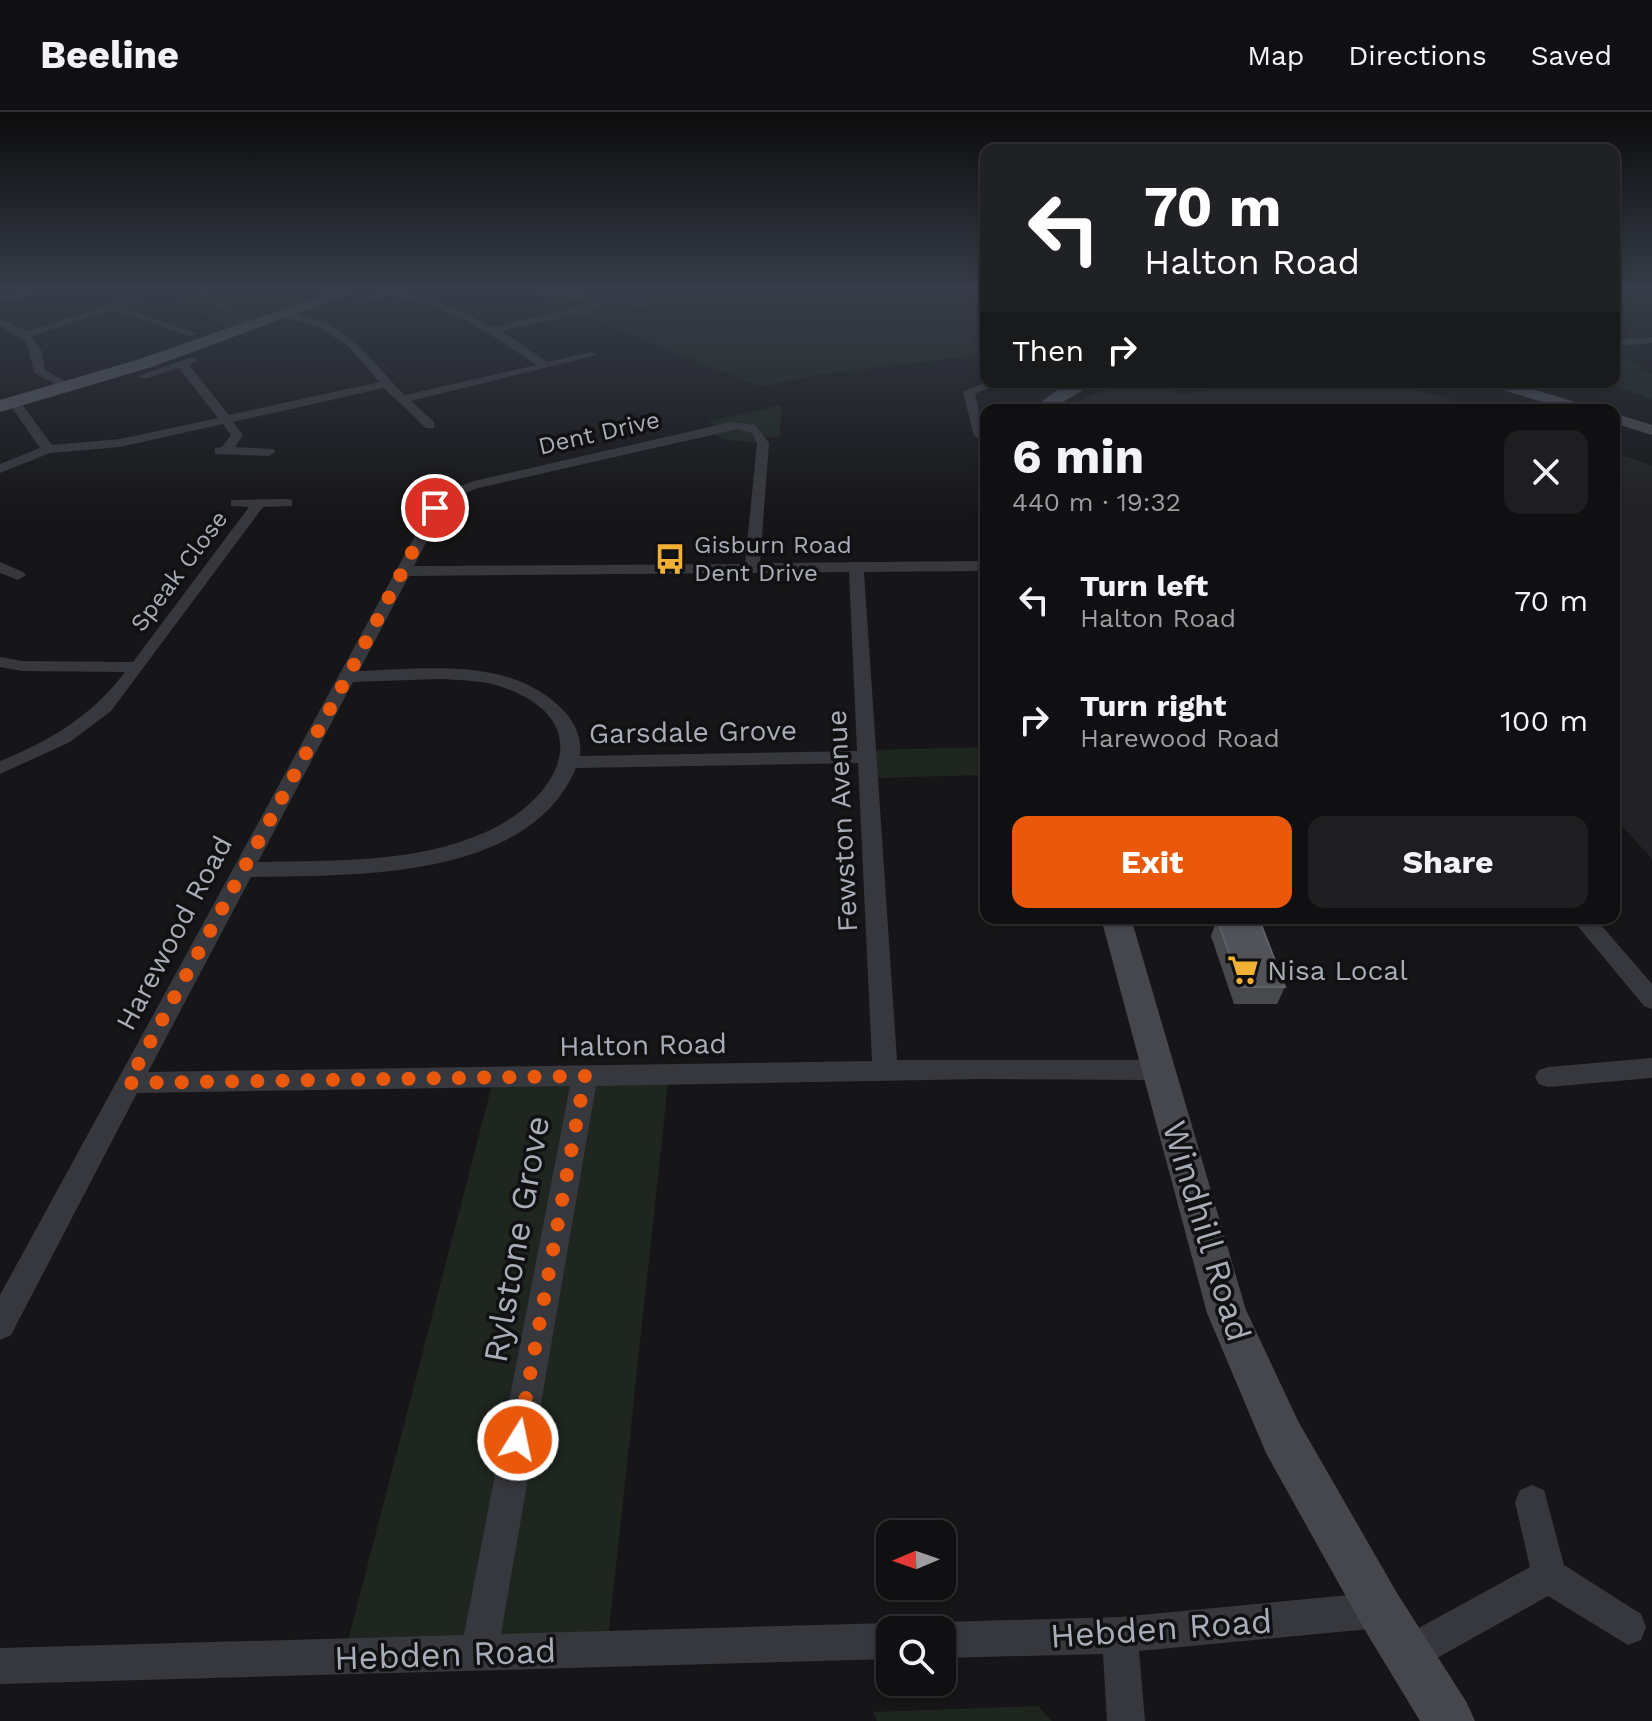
<!DOCTYPE html>
<meta charset="utf-8">
<style>
:root{--surface:#101012;--page:#1e1e20;--text:#f1f3f6;--muted:#9c9d9f;--line:#303032;--accent:#ea580c}
body{margin:0;font-family:"Work Sans",sans-serif;background:var(--page);color:var(--text);height:100vh;display:flex;flex-direction:column;font-size:30px;white-space:nowrap}
*{box-sizing:border-box;margin:0}
p{font-size:26px;color:var(--muted)}
.icon{flex:none;width:44px;height:44px;fill:none;stroke:currentColor;stroke-width:2;stroke-linecap:round;stroke-linejoin:round}
.map{position:relative;flex:1;overflow:hidden}
.side{position:absolute;left:980px;top:292px;width:640px;height:520px;display:flex;flex-direction:column;background:var(--surface);border-radius:16px;box-shadow:0 2px 6px #0004,0 0 0 2px var(--line)}
.side>*{flex:none}
.top-card{position:absolute;left:980px;top:32px;width:640px;height:244px;border-radius:16px;box-shadow:0 2px 6px #0004,0 0 0 2px var(--line);background:#202124;color:#fff;overflow:hidden}
.needle{width:52px;rotate:268deg}
.buttons{position:absolute;left:876px;top:1408px;display:grid;gap:16px}
.buttons a{display:grid;place-items:center;width:80px;height:80px;border-radius:16px;background:var(--surface);box-shadow:0 2px 6px #0004,0 0 0 2px var(--line);font-size:40px}
.pin{position:absolute;display:grid;place-items:center;width:68px;height:68px;color:#fff;margin:-34px;border:4px solid #fff;border-radius:50%;box-shadow:0 2px 8px #0007}
.me{position:absolute;width:88px;margin:-44px;rotate:10deg;stroke-linejoin:round;filter:drop-shadow(0 0 6px #0008)}
.turn{display:flex;align-items:center;gap:28px;height:168px;padding:0 32px;font-size:36px}
.turn .icon{width:104px;height:104px;stroke-width:2.5}
.turn b{display:block;font-size:56px;line-height:68px}
.then{display:flex;align-items:center;height:76px;padding:0 32px;background:#0003;gap:16px;font-size:30px}
.round{display:grid;place-items:center;flex:none;width:84px;height:84px;border-radius:16px;background:var(--page)}
.overview{display:flex;align-items:center;justify-content:space-between;height:136px;padding:0 32px}
h1{font-size:48px;font-weight:700;line-height:60px}
.button{display:flex;gap:16px;margin-top:auto;padding:16px 32px}
.button a{flex:1;height:92px;border-radius:16px;background:var(--accent);color:#fff;font-size:32px;font-weight:700;line-height:92px;text-align:center}
.button a+a{background:var(--page);color:var(--text)}
ul{padding:0;list-style:none}
li{display:flex;align-items:center;gap:24px;height:120px;padding:0 32px}
li div{flex:1}
li b{display:block;font-size:30px}
li em{font-style:normal}
header{display:flex;align-items:center;gap:48px;box-sizing:border-box;height:112px;padding:0 40px;background:var(--surface);border-bottom:2px solid var(--line)}
header strong{font-size:38px}
nav{display:flex;gap:44px;margin-inline-start:auto;font-size:28px}
.map>svg:first-child{display:block}
.built{fill:#222225}
.green{fill:#1e261f}
.lines{fill:none;stroke-linecap:round;stroke-linejoin:round}
.stream{stroke:#2c353c;stroke-width:4}
.street{fill:#37383d;fill-rule:evenodd}
.secondary{fill:#45474d;fill-rule:evenodd}
.primary{fill:#53555c;fill-rule:evenodd}
.wall{fill:#47494d}
.building{fill:#525359;stroke:#5f6168;stroke-width:2}
.route{stroke:#ea580c;stroke-width:14;stroke-dasharray:0 25.2}
.labels{text-anchor:middle;dominant-baseline:central;stroke-width:7;stroke-linejoin:round;paint-order:stroke}
.far-street-label{font-size:24px;fill:#a8adb8;stroke:#111113}
.far-poi-label{font-size:24px;fill:#a8adb8;stroke:#111113;text-anchor:start}
.street-label{font-size:28px;fill:#a8adb8;stroke:#111113}
.poi-label{font-size:28px;fill:#a8adb8;stroke:#111113;text-anchor:start}
.near-street-label{font-size:34px;fill:#a8adb8;stroke:#111113}
</style>
<header>
<strong>Beeline</strong>
<nav><a>Map</a><a>Directions</a><a>Saved</a></nav>
</header>
<div class="map">
<svg width="1652" height="1609" viewBox="0 0 1652 1609">
<rect width="100%" height="100%" fill="#161618"/>
<!-- built -->
<path class="built" d="M1125,270h35l21,12 78,-12h136l86,28h-408l-13,-2z
M1614,341l38,12v394l-38,-42z"/>
<!-- green -->
<path class="green" d="M151,177h192l-117,41 -52,-32z
M519,177h467v65l-170,21 -56,12z
M1614,177h38v21l-12,2 -26,-7z
M1614,241l38,21v25l-49,-17h11z
M781,293l-1,32h-17v6l-36,-3 -22,-10 12,-2 -8,-7z
M986,635v28l-113,3 -3,-28z
M669,962l-62,575 -263,7 150,-579z
M1038,1594l14,15h-175l-4,-9z"/>
<g class="lines">
<!-- stream -->
<path class="stream" d="M194,177l51,32"/>
<!-- street -->
<path class="street" d="M34,177h17l-51,14v-6z
M384,177h14l-3,2 58,16 40,20 99,-24 -54,-9 3,-5 110,14 -5,3 -42,-1 -11,6 -92,20 46,31 44,-10 6,3 -186,46 23,21v6h-8l-42,-40 -151,34 10,13 -8,12 39,2 1,3 -6,4 -54,-2v-6l7,-1 9,-12 -8,-11 -103,23 -70,6 -50,20v-9l40,-16 -32,-46 6,-4 4,1 34,46 68,-6 98,-21 -39,-50 -35,11 -6,-3 54,-19 6,3 -9,5 40,50 150,-33 -31,-36 -31,-20 -36,-9v-4l4,-1c13,3 30,5 42,11 32,17 53,48 78,72l131,-30c-42,-29 -95,-65 -147,-69 -9,-1 -21,6 -30,9l-5,-3z
M135,185l4,5 -16,5 75,27 -9,2 -77,-26 -80,26 10,16 3,18 27,15 2,2 -6,3 -33,-16 -9,-32 -26,-16v-7l26,12z
M1652,225v6l-38,3v-6z
M986,270l92,1 6,3 -6,3 -90,-1 -13,6 11,50 -12,-8 -11,-44z
M731,310l24,3 14,18 -9,120 226,-2v10l-122,1 33,488h261l9,3 4,7 -4,7 -9,3 -177,-1 -385,7 -95,548 389,-11 14,7h-14v29l-890,25v-36l464,-13 106,-549 -433,7 -126,242 -11,5v-45l438,-801 36,-13zM738,317l14,4 5,10 -12,121 -331,2 34,-66 30,-12zM849,460l8,179 -277,5c2,-17 -4,-32 -16,-45 -51,-55 -138,-42 -205,-40l50,-95zM439,567c20,1 41,1 60,7 102,33 62,112 -13,146 -72,32 -151,28 -228,30l95,-180zM858,651l14,298 -724,11 103,-195c101,-2 278,4 325,-109z
M287,387l5,1v6l-29,1 -152,204 -41,31 -70,32v-13c50,-20 93,-46 125,-89l-103,-1 -22,-4v-10l22,4 111,1 116,-155 -18,-1v-6z
M0,450l23,10 3,3 -8,5 -18,-7z
M1571,806h24l57,66v25l-8,-3z
M1652,946v20l-104,9 -9,-3 -4,-7 4,-7 9,-3z
M1532,1373l12,5 20,75 77,49 5,13 -5,13 -13,5 -80,-49 -127,71 -13,5 -13,-5 -5,-13 5,-13 135,-74 -15,-65 5,-12z
M1380,1480l13,5 5,13 -5,13 -13,5 -241,23 6,70h-38l-4,-67 -161,4v-28h-14l14,-8 178,-5z"/>
<!-- secondary -->
<path class="secondary" d="M1076,270h21l-48,28h-19l26,-19z
M1484,270h25l83,25 2,3h-25l-83,-25z
M1614,301l38,12v10l-38,-12z
M1101,806h30l115,392 52,111 99,172 70,110 8,18h-55l-57,-94 -97,-174 -59,-140z"/>
<!-- primary -->
<path class="primary" d="M341,177h22l-211,78 -152,45v-12l140,-41z"/>
</g>
<!-- wall -->
<path class="wall" d="M1217,807l68,68 -8,17h-43l-23,-68z"/>
<!-- building -->
<path class="building" d="M1217,807h42l26,68h-44z"/>
<!-- sky -->
<linearGradient id="sky" x2="0" y2="1"><stop stop-color="#0c0c0d"/><stop offset="0.44" stop-color="#363c48"/><stop offset="1" stop-color="#363c48" stop-opacity="0"/></linearGradient>
<rect width="1652" height="402" fill="url(#sky)"/>
<g class="lines">
<!-- route -->
<path class="route" d="M435,396l-77,149 -230,426 457,-7 -67,364"/>
</g>
<!-- icons -->
<defs>
<symbol id="bus-bare" viewBox="-9 -9 18 18"><path d="M-5-6H5V4H4V6H2V4H-2V6H-4V4H-5ZM-3.5-4V0h7V-4ZM-3.5 1.2v1.5H-2V1.2ZM2 1.2v1.5H3.5V1.2Z" fill="#f2b134" stroke="#111113" stroke-width="2.5" paint-order="stroke"/></symbol>
<symbol id="supermarket-bare" viewBox="-9 -9 18 18"><path d="M-6-5.5h2.5l.6 2H6L4.5 2H-2.5L-4.4-4H-6ZM-1.5 3.2a1.3 1.3 0 1 0 .1 0ZM3 3.2a1.3 1.3 0 1 0 .1 0Z" fill="#f2b134" stroke="#111113" stroke-width="2.5" paint-order="stroke"/></symbol>
</defs>
<g fill-rule="evenodd">
<use href="#bus-bare" x="648" y="425" width="44" height="44"/>
<use href="#supermarket-bare" x="1221" y="836" width="44" height="44"/>
</g>
<g class="labels">
<!-- far-street labels -->
<g class="far-street-label">
<text transform="translate(599 321) rotate(-13)">Dent Drive</text>
<text transform="translate(179 459) rotate(-53)">Speak Close</text>
</g>
<!-- far-poi labels -->
<g class="far-poi-label">
<text x="694" y="433">Gisburn Road<tspan x="694" dy="28">Dent Drive</tspan></text>
</g>
<!-- street labels -->
<g class="street-label">
<text transform="translate(693 620) rotate(-1)">Garsdale Grove</text>
<text transform="translate(842 709) rotate(-93)">Fewston Avenue</text>
<text transform="translate(174 821) rotate(-62)">Harewood Road</text>
<text transform="translate(643 933) rotate(-1)">Halton Road</text>
</g>
<!-- poi labels -->
<g class="poi-label">
<text x="1267" y="858">Nisa Local</text>
</g>
<!-- near-street labels -->
<g class="near-street-label">
<text transform="translate(1207 1119) rotate(73)">Windhill Road</text>
<text transform="translate(516 1127) rotate(-80)">Rylstone Grove</text>
<text transform="translate(1161 1516) rotate(-4)">Hebden Road</text>
<text transform="translate(445 1542) rotate(-2)">Hebden Road</text>
</g>
</g>
</svg>
<div class="buttons">
<a><svg class="needle" viewBox="-14 -14 28 28"><path d="M0-13l5 13h-10z" fill="#e53935"/><path d="M0 13l5-13h-10z" fill="#9c9d9f"/></svg></a>
<a><svg class="icon" aria-label="search" viewBox="0 0 24 24"><circle cx="10" cy="10" r="6"/><path d="M15 15l6 6"/></svg></a>
</div>
<div class="pin" style="left:435px;top:396px;background:#d93025"><svg class="icon" aria-label="arrive" viewBox="0 0 24 24"><path d="M6 21V4h12l-3 4 3 4H6"/></svg></div>
<svg class="me" style="left:518px;top:1328px" viewBox="-20 -20 40 40"><circle r="17" fill="#ea580c" stroke="#fff" stroke-width="3"/><path d="M0-11L8 9 0 5-8 9z" fill="#fff"/></svg>
<div class="top-card">
<div class="turn"><svg class="icon" aria-label="left" viewBox="0 0 24 24"><path d="M17 20v-9H6M10 6l-5 5 5 5"/></svg><div><b>70 m</b>Halton Road</div></div>
<div class="then">Then<svg class="icon" aria-label="right" viewBox="0 0 24 24"><path d="M7 20v-9h11M14 6l5 5-5 5"/></svg></div>
</div>
<section class="side">
<div class="overview"><div><h1>6 min</h1><p>440 m · 19:32</p></div><a class="round"><svg class="icon" aria-label="close" viewBox="0 0 24 24"><path d="M6 6l12 12M18 6L6 18"/></svg></a></div>
<ul>
<li><svg class="icon" aria-label="left" viewBox="0 0 24 24"><path d="M17 20v-9H6M10 6l-5 5 5 5"/></svg><div><b>Turn left</b><p>Halton Road</p></div><em>70 m</em></li>
<li><svg class="icon" aria-label="right" viewBox="0 0 24 24"><path d="M7 20v-9h11M14 6l5 5-5 5"/></svg><div><b>Turn right</b><p>Harewood Road</p></div><em>100 m</em></li>
</ul>
<div class="button"><a>Exit</a><a>Share</a></div>
</section>
</div>
